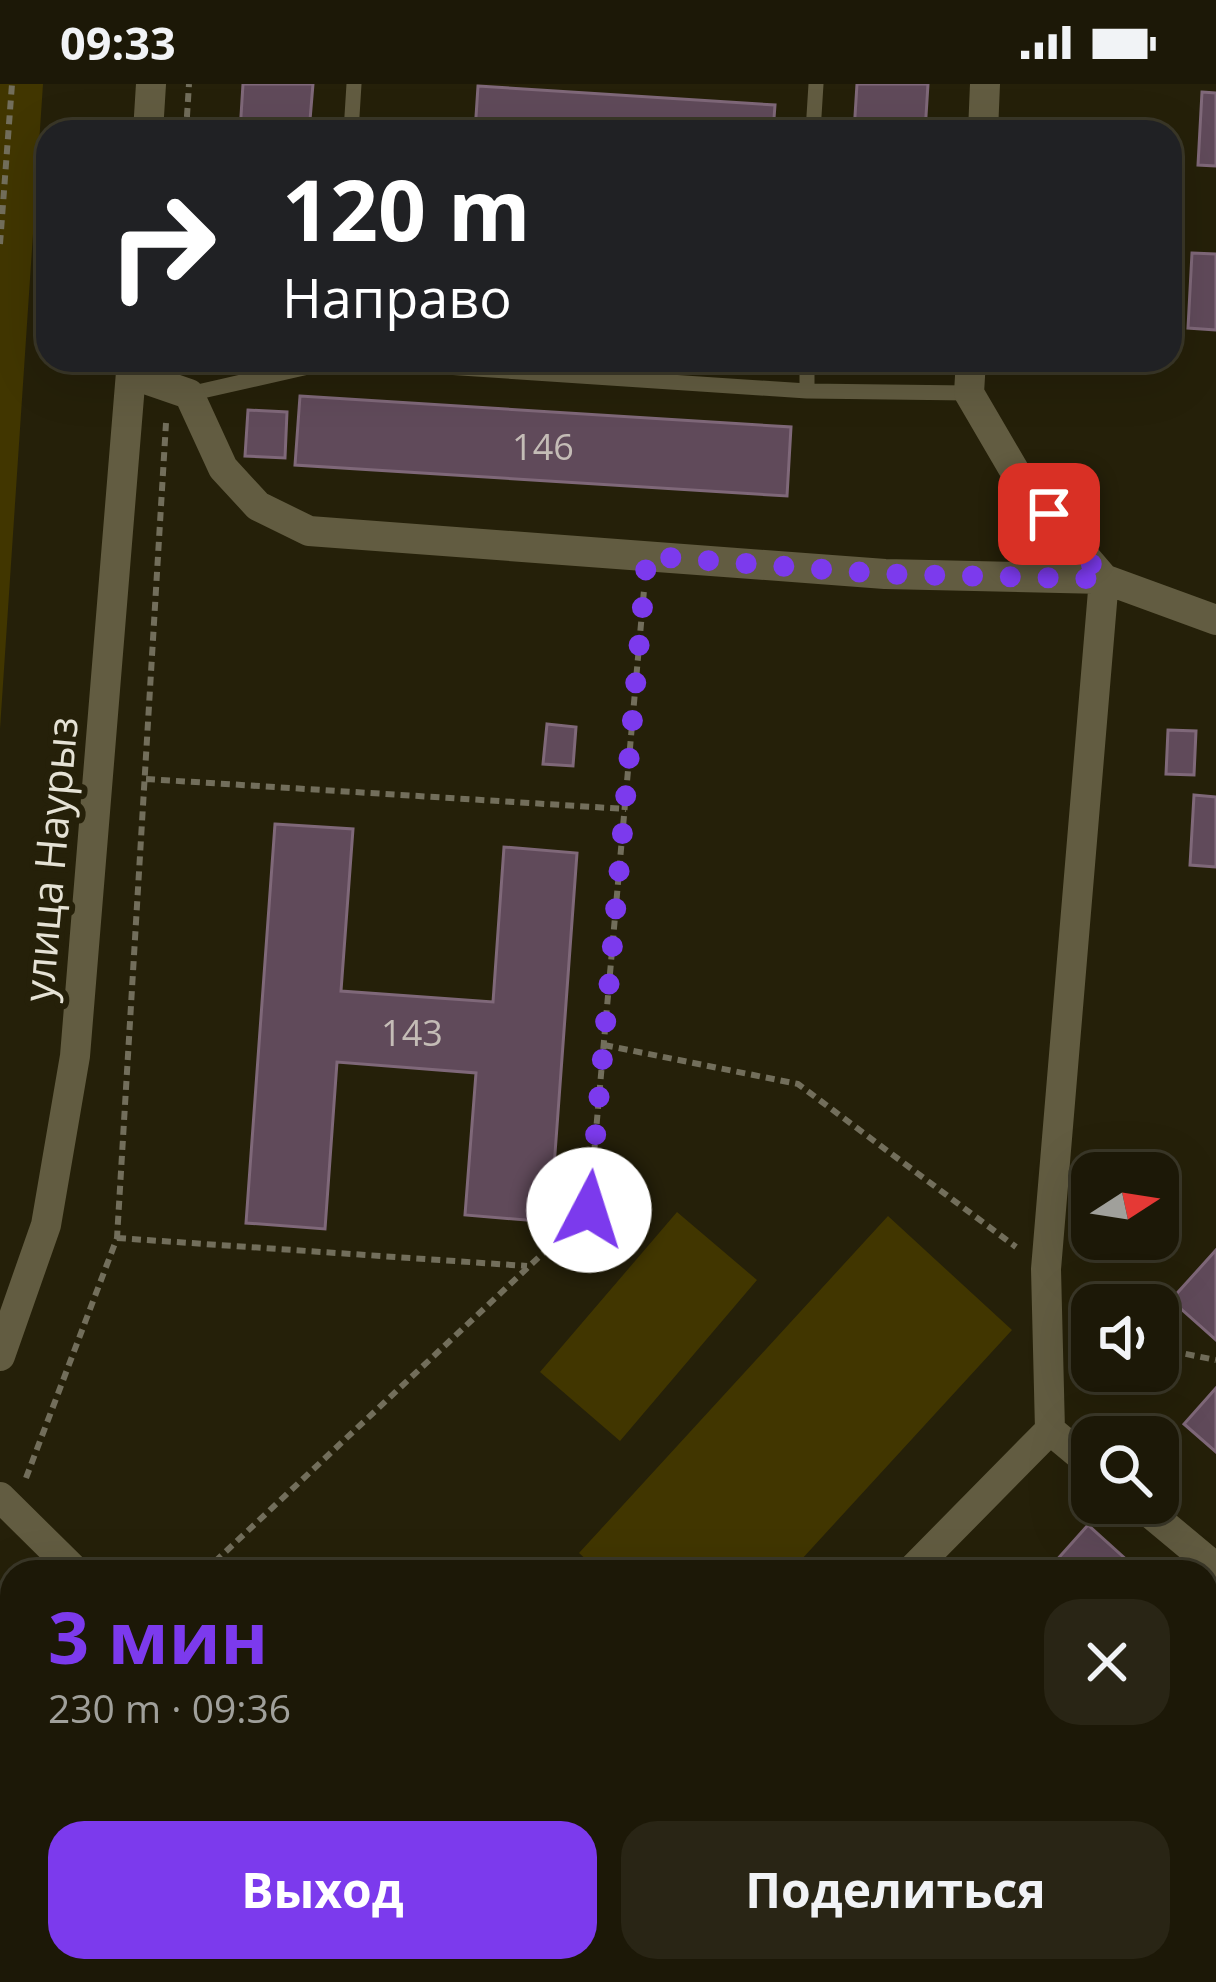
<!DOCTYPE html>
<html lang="ru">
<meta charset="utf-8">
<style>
:root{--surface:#1c1807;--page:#292515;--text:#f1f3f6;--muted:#a0a09b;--line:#3a3728;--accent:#7c3aed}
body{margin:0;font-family:"Open Sans",sans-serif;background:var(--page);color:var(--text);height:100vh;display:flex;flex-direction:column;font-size:45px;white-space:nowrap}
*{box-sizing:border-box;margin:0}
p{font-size:39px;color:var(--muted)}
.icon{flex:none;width:66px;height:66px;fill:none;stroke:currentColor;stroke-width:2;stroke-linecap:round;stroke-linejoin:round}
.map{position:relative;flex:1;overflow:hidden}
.details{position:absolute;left:0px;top:1476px;width:1218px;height:423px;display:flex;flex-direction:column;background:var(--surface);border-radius:36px 36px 0 0;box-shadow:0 12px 48px #0002,0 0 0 3px var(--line)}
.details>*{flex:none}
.top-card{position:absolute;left:36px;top:36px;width:1146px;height:252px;border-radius:36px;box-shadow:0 12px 48px #0002,0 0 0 3px var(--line);background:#202124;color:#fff;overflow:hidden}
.needle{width:78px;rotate:78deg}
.buttons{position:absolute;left:1071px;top:1068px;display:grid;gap:24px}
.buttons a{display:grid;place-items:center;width:108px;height:108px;border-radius:24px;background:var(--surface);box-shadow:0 12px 48px #0002,0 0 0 3px var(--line);font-size:60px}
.pin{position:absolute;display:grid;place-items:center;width:102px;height:102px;color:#fff;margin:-51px;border-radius:24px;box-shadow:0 6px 18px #0006}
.me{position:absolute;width:132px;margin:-66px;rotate:5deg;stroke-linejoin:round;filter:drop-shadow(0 0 9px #0008)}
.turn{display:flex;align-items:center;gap:42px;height:252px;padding:0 48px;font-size:54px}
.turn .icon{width:156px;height:156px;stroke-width:2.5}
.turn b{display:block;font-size:84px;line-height:102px}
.round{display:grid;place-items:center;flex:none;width:126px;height:126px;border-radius:36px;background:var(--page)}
.overview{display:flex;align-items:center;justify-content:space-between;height:204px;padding:0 48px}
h1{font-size:72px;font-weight:700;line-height:90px;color:var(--accent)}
.button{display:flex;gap:24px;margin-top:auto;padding:24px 48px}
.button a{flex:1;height:138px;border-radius:36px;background:var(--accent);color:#fff;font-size:48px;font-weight:700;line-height:138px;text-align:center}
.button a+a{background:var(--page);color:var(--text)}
.status{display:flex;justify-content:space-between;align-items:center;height:84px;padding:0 60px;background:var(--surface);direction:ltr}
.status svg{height:33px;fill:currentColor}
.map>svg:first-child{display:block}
.green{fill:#413600}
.building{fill:#604a5a;stroke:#7f6879;stroke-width:3}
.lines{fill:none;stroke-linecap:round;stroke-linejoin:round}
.path{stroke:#726e5b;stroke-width:6;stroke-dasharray:9 6;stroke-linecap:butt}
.lane{stroke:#625c41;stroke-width:15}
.street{stroke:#625c41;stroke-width:30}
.route{stroke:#7c3aed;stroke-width:21;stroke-dasharray:0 37.8}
.labels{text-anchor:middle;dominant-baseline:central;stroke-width:12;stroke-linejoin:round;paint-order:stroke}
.number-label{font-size:36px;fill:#c4bcb6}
.street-label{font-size:42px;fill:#e5e2d5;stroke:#252009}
</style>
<div class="status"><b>09:33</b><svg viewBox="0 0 49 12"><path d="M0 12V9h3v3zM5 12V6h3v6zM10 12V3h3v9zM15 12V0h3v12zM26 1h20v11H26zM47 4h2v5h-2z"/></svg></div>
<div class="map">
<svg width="1216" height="1898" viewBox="0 0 1216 1898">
<rect width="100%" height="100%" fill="#252009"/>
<!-- green -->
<path class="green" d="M0,0h43l-43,645z
M677,1128l80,68 -137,161 -80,-69z
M888,1132l124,114 -222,242h-190l-21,-19z"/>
<!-- building -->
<path class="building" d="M243,0h70l-4,48h-69z
M857,0h71l-3,48h-71z
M478,2l297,19 -2,27h-298z
M1202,8l14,1v73l-18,-1z
M1192,169l24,1v76l-28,-2z
M300,312l491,31 -4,69 -492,-31z
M248,326l39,2 -2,46 -40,-2z
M547,640l29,3 -3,39 -30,-2z
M1168,646l28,1 -2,44 -28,-1z
M1194,711l22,2v70l-26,-2z
M275,740l78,5 -12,162 152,11 11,-155 73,6 -27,369 -85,-7 11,-142 -139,-11 -12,167 -79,-6z
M1216,1166v90l-45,-40z
M1216,1304v64l-32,-28z
M1088,1441l52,47h-94z
M1206,1547l10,9v96l-10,-9z
M12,1592v110l-12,12v-109z
M1077,1887h67l12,11h-89z"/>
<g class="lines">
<!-- path -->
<path class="path" d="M186,48l3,-48
M0,160l12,-160
M146,695l480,30
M604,961l194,39 218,163
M117,1154l410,28
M1081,1209l18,12
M1158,1260l8,6 50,10
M26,1394l91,-240 49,-815
M204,1488l385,-362 55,-620"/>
<!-- lane -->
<path class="lane" d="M351,48l3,-48
M813,48l3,-48
M339,276l468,31v-31
M807,307l162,2
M189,310l150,-34"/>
<!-- street -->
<path class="street" d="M148,48l3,-48
M983,48l2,-48
M131,290l58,20 34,74 35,38 51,25 576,43 219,5 112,41
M0,1272l46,-131 29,-169 57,-696
M1050,1346l42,35
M0,1413l76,75
M1138,1419l78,65
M910,1488l140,-142 -4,-161 58,-690 -83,-97 -52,-89 2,-33
M0,1767l12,-12
M0,1866l12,12
M484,1898l12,-11"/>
</g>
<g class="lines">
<!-- route -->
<path class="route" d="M589,1126l58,-654 238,18 219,5 -55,-65"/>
</g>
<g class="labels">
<!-- number labels -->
<g class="number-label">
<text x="543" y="362">146</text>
<text x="412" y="948">143</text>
</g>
<!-- street labels -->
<g class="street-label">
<text transform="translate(49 775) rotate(-85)">улица Наурыз</text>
</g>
</g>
</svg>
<div class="buttons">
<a><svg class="needle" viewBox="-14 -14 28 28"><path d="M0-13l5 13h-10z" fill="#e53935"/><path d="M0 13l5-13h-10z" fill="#a0a09b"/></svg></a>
<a><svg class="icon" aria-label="sound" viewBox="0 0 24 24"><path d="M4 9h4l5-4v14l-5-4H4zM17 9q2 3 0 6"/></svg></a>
<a><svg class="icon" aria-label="search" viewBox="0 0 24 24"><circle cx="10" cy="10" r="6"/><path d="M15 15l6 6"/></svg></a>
</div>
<div class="pin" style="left:1049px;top:430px;background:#d93025"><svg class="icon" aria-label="arrive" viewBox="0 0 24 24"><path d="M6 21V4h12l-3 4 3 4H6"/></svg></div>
<svg class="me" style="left:589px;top:1126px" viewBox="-20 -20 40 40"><circle r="19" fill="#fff"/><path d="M0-13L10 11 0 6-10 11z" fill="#7c3aed"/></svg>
<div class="top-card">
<div class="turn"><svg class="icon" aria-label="right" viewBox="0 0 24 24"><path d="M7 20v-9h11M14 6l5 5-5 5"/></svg><div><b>120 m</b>Направо</div></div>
</div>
<section class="details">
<div class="overview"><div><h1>3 мин</h1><p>230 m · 09:36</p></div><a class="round"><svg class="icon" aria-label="close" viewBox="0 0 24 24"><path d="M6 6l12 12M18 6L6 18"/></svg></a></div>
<div class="button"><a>Выход</a><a>Поделиться</a></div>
</section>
</div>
